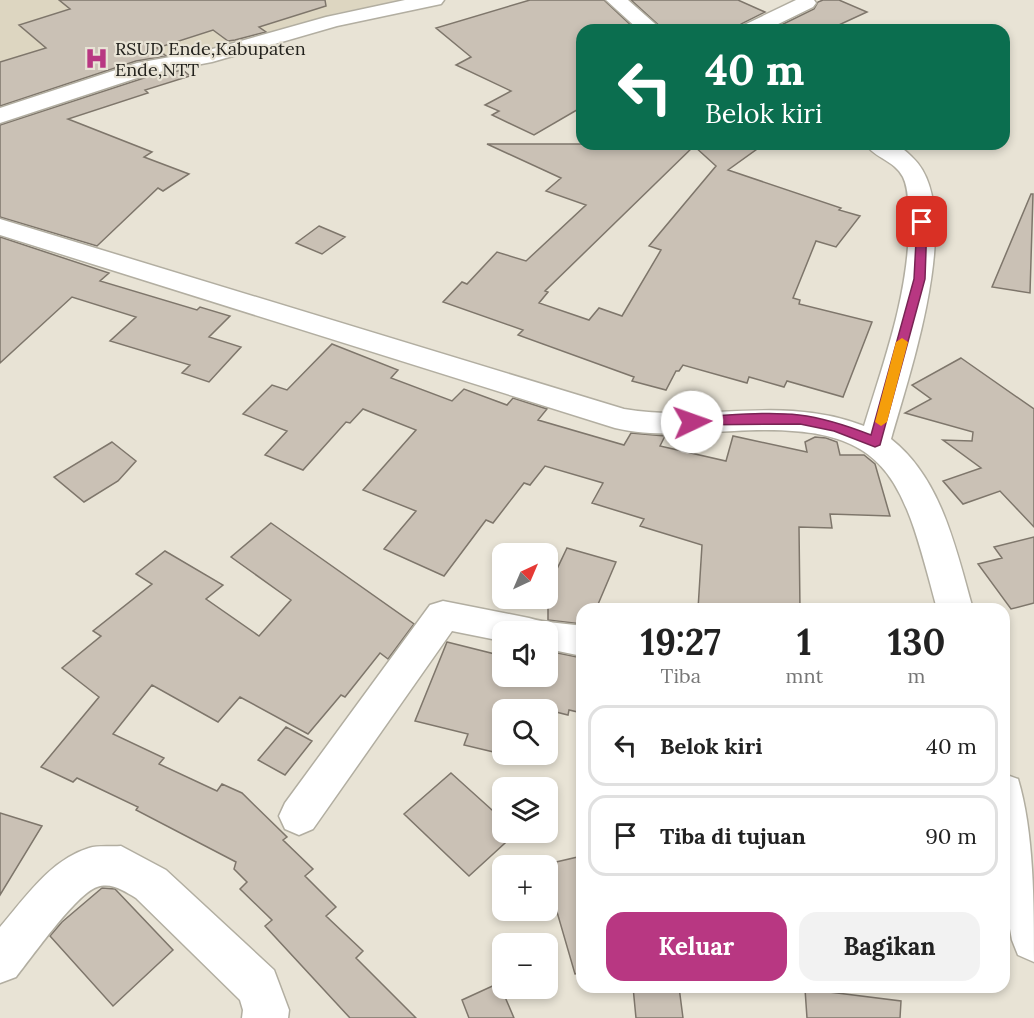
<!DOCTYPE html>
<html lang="id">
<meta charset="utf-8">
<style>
:root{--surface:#fff;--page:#f2f2f2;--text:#222;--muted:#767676;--line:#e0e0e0;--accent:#b83782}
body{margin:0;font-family:Lora,serif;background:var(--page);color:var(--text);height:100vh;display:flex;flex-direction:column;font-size:22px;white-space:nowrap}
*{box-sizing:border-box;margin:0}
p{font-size:20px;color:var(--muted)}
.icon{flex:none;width:33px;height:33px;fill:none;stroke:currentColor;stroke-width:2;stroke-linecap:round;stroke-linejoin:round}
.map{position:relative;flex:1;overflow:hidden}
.sheet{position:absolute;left:576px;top:603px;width:434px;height:390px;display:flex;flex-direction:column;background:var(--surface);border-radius:18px;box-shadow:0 3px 9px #0003}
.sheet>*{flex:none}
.top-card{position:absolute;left:576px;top:24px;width:434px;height:126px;border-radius:18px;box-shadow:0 3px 9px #0003;background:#0b6e4f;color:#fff;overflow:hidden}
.needle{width:39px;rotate:44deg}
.tools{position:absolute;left:492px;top:543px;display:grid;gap:12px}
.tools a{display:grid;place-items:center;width:66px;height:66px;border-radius:12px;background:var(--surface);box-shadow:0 3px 9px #0003;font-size:30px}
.pin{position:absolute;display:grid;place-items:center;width:51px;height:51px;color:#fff;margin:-26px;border-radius:12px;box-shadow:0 3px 9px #0006}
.me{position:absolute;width:66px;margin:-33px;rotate:87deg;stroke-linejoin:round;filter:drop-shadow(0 0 4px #0008)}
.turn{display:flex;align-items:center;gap:21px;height:126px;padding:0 30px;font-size:27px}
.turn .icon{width:78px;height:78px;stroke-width:2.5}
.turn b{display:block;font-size:42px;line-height:51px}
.eta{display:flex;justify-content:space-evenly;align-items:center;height:102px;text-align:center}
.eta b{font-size:36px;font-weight:800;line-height:42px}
.primary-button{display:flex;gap:12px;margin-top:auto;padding:12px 30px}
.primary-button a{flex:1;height:69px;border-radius:18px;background:var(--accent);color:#fff;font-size:24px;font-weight:800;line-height:69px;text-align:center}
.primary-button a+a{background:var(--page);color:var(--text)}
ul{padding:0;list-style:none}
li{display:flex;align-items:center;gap:18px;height:81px;margin:0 12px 9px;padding:0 18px;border:3px solid var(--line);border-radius:18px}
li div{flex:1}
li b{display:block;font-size:22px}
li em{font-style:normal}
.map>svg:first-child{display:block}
.built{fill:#ddd6c1}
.building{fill:#cac1b5;stroke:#7e766b;stroke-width:1.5;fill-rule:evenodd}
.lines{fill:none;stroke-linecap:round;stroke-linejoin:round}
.minor-casing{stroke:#b2aea1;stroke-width:3}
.minor{fill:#fff;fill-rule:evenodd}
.route{fill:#b83782;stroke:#782454;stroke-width:1.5}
.slow{fill:#f59e0b}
.labels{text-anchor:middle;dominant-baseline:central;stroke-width:4.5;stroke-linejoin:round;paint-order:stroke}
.far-poi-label{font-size:18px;fill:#23221d;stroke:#e8e3d5;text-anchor:start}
</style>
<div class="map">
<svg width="1034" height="1018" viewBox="0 0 1034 1018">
<rect width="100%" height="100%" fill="#e8e3d5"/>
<!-- built -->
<path class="built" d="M0,0h403l-66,13 -337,101z"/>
<!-- building -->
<path class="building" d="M59,0h266l1,6 -67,21 7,5 -31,8 -7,1 -15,-11 -56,18 9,8 -30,5 -136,45v-44l46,-14 -27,-23 51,-16z
M530,0h74l32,30h-54v77l-48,28 -42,-20 7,-4 -14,-6 26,-14 -55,-26 15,-8 -35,-29z
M631,0h107l27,12 -24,12 -4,6h-73z
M823,0h16l28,12 -39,18h-57l43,-21 4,-7z
M183,70l7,6 -45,14 3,3 -80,26 84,33 -8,5 45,17 -26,17 -5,-3 -61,58 -97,-29v-92l150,-49z
M487,144h277l-36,26 113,38 -2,2 21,6 -24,31 -20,-6 -23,57 7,2 -1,4 73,18 -29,75 -56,-16 -3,6 -35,-10 -2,6 -64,-18 -4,6h-3l-10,19 -34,-9 2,-4 -116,-42 5,-5 -80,-28 19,-20 5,2 30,-32 29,9 60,-56 -40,-14 15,-13zM694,146l22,20 -67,80 12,4 -39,66 -23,-8 -10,12 -50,-17 9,-11 -3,-1z
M1031,194h2l-3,99 -38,-6z
M319,226l26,11 -23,17 -26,-11z
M0,237l109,36 -9,8 97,29 3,-3 30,9 -21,21 32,10 -32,35 -27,-9 8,-8 -80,-24 26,-24 -64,-20 -72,66z
M332,344l66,26 -7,8 61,23 12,-12 43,16 6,-7 34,11 -9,11 86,25 7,-12 34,3 -5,10 66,15 7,-25 74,16 -2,-10 10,-5 11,1 11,4 3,13h24l11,9 15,52 -60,-2 2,14 -33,-1 1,82h-102l4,-64 -62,-19 4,-7 -52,-16 11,-20 -58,-17 -15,19 -6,-2 -31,40 -7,-3 -42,56 -60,-27 32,-38 -53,-21 53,-60 -53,-21 -13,14 -4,-1 -43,48 -38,-15 22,-24 -44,-17 29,-29 15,5z
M961,358l73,51v118l-34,-36 -37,13 -20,-23 38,-13 -38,-28 29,1 1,-9 -68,-19 26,-14 -19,-14z
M112,442l24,19 -18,20 -34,21 -30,-25z
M271,523l143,101 -26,35 -8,-6 -35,44 -4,-2 -33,39 -68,-37 -22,25 -66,-37 -39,49 51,24 -5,6 58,27 5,-7 20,9 45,44 -4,3 30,29 -8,7 31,31 -10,9 37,35 -7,7 60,60h-66l-85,-92 7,-6 -32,-31 7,-7 -13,-13 2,-7 -100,-52 2,-3 -61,-29 -4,4 -32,-15 58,-70 -37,-29 39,-32 -8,-5 59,-47 -16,-10 29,-23 58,34 -17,14 53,37 32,-36 -60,-43z
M1034,537v66l-23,6 -33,-45 24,-6 -8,-11z
M567,548l49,14 -20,47h-14v15l-34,-4v-14l-8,-2 3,-6h5v-10z
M447,642l48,12 1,-3 6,1v24h46v-25l34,7v55l-13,-3 -1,5 -20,-5v2v-2h-46v44l-38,-9 4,-11 -53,-13z
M286,727l26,14 -27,34 -27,-15z
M451,773l51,46v13h15l-48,44 -65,-62z
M0,813l42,13 -42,69z
M582,856v117l-7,1 -27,-93v-15l-5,-1z
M102,888l13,1 58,61 -60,56 -63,-70 12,-14z
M499,983l15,35h-45l-7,-18z
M633,987h46l4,31h-47z
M805,989l96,12 -1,17h-93z"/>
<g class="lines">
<defs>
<path id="minor" d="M405,0h39l-3,4 -104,22 -125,36 -63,12 -149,49v-15l137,-45 72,-13 117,-33z
M606,0h22l34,30h-23z
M796,0h18l2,3 -3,4 -47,23h-27l3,-4z
M865,144c9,0 19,-2 28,0 6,1 14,8 19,13 55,50 -3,218 -21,282 51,40 65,111 82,170h-36c-36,-135 -46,-187 -203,-178 -40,2 -80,6 -119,-3l-615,-193v-16l624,190c83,14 158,-15 240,17 21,-68 46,-136 45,-208 -1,-13 0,-29 -6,-41 -8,-16 -28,-19 -38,-33z
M443,601l86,17c16,5 35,5 53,8v30l-34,-7v-17h-46v9l-50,-10 -139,198 -14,6 -14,-6 -6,-13 6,-13 145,-198z
M1004,774l14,5c16,53 16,125 16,183l-16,-7 -6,-15 -8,-45z
M121,846l45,24 108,100 15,40 -1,8h-46l1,-8 -3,-10 -104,-102c-12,-7 -24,-16 -39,-11 -21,7 -65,70 -81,90l-16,6v-56c25,-29 50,-67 89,-79 9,-3 22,-1 32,-2z"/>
</defs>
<!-- minor casing -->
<use href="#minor" class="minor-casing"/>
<!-- minor -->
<use href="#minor" class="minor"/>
</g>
<!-- route -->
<path class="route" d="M922,219l5,3 -2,57 -45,166 -5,2 -41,-16 -34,-7 -113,1 -2,-3 7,-5c35,-1 72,-6 107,-2 25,3 49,11 72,20l43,-156 3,-57z"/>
<!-- slow -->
<path class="slow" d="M902,338l6,4 -21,80 -6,4 -6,-4 21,-80z"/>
<!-- icons -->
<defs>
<symbol id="hospital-bare" viewBox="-9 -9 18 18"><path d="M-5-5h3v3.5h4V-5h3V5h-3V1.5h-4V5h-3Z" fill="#b83782" stroke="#e8e3d5" stroke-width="2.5" paint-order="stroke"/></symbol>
</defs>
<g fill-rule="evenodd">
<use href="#hospital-bare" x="80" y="42" width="33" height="33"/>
</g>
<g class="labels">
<!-- far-poi labels -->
<g class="far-poi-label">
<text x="115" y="48">RSUD Ende,Kabupaten<tspan x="115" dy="21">Ende,NTT</tspan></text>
</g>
</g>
</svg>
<div class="tools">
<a><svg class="needle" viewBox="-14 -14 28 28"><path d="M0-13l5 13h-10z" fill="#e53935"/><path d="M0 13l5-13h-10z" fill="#767676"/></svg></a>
<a><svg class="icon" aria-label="sound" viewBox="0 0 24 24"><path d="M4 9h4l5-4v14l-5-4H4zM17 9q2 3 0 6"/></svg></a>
<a><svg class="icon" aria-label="search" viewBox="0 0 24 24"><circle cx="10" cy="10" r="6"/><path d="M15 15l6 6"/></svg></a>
<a><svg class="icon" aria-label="layers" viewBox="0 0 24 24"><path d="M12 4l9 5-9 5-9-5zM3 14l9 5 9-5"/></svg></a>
<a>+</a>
<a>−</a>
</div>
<div class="pin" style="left:922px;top:222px;background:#d93025"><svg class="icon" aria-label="arrive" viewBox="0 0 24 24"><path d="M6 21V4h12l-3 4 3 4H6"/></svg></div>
<svg class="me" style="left:692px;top:422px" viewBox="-20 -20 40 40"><circle r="19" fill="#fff"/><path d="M0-13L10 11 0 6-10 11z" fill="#b83782"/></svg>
<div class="top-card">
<div class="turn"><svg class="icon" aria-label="left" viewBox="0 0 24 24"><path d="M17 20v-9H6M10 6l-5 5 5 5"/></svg><div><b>40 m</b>Belok kiri</div></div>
</div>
<section class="sheet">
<div class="eta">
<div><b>19:27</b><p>Tiba</p></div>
<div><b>1</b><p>mnt</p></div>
<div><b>130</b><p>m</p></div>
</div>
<ul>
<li><svg class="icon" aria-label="left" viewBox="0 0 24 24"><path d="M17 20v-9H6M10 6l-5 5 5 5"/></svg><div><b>Belok kiri</b></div><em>40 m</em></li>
<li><svg class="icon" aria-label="arrive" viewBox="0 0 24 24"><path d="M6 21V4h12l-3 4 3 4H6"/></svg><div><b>Tiba di tujuan</b></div><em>90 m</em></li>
</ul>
<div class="primary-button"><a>Keluar</a><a>Bagikan</a></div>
</section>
</div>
